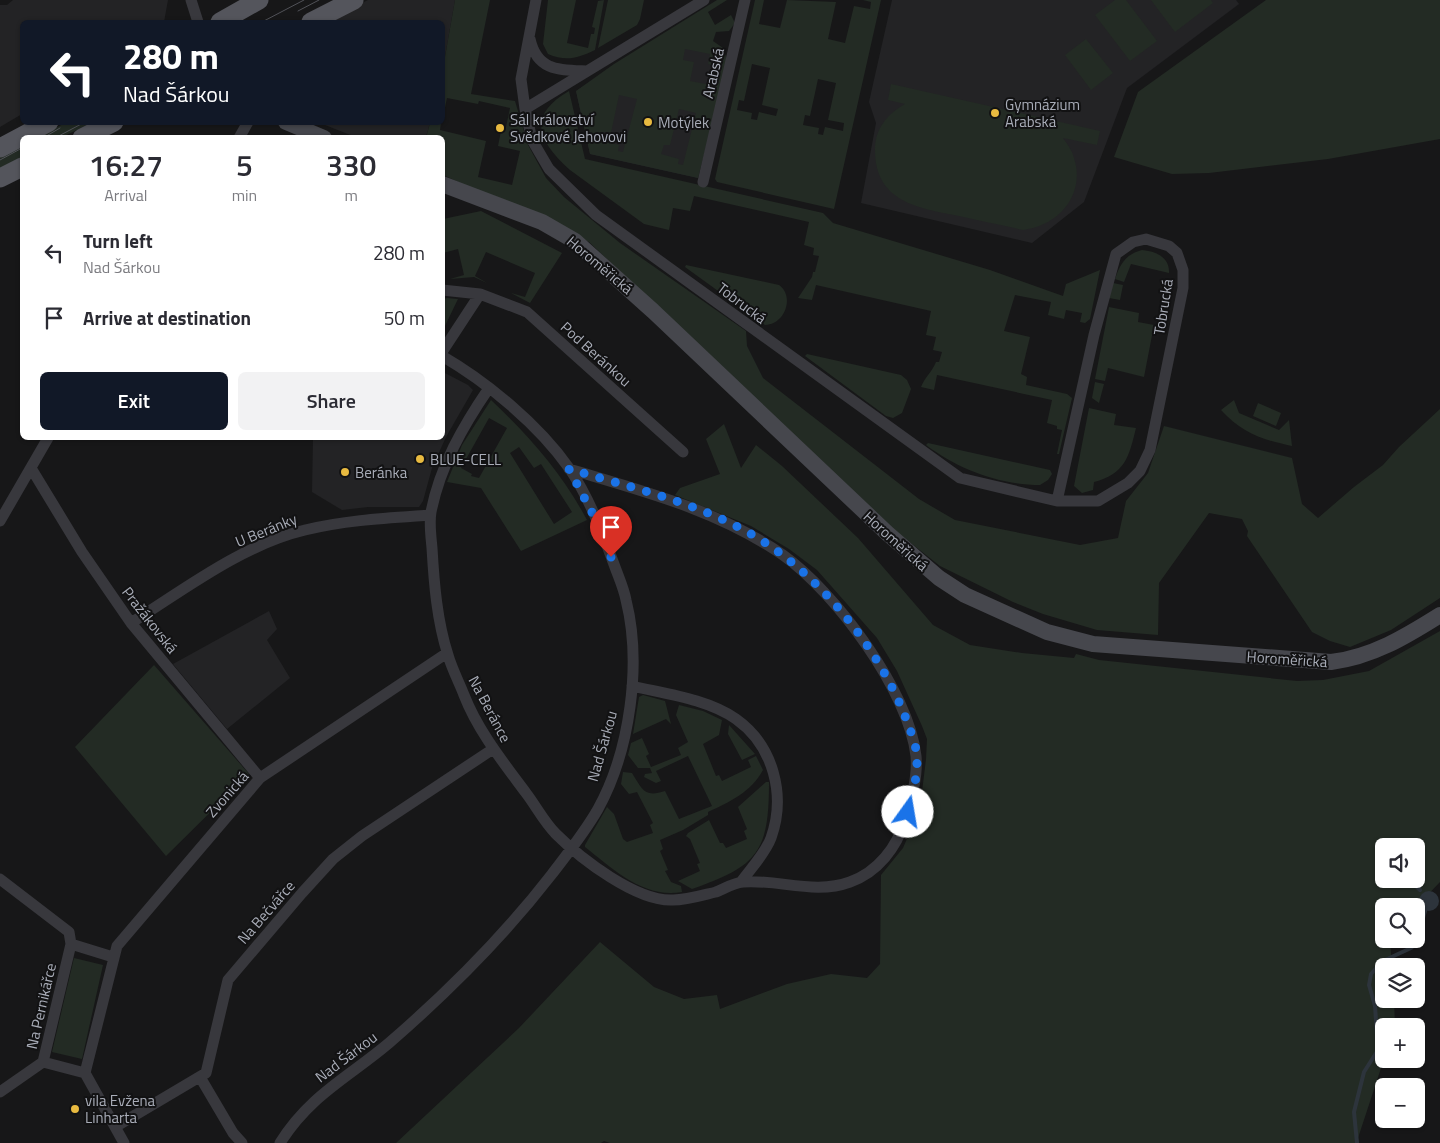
<!DOCTYPE html>
<meta charset="utf-8">
<style>
:root{--surface:#fff;--page:#f2f2f3;--text:#2b2b33;--muted:#7c7c81;--accent:#111827}
body{margin:0;font-family:"Titillium Web",sans-serif;background:var(--page);color:var(--text);height:100vh;display:flex;flex-direction:column;font-size:19px;white-space:nowrap}
*{box-sizing:border-box;margin:0}
p{font-size:16px;color:var(--muted)}
.icon{flex:none;width:28px;height:28px;fill:none;stroke:currentColor;stroke-width:2;stroke-linecap:round;stroke-linejoin:round}
.map{position:relative;flex:1;overflow:hidden}
.panel{position:absolute;left:20px;top:135px;width:425px;height:305px;display:flex;flex-direction:column;background:var(--surface);border-radius:8px;box-shadow:0 1px 4px #0004}
.panel>*{flex:none}
.top-card{position:absolute;left:20px;top:20px;width:425px;height:105px;border-radius:8px;box-shadow:0 1px 4px #0004;background:#111827;color:#fff;overflow:hidden}
.tools{position:absolute;left:1375px;top:838px;display:grid;gap:10px}
.tools a{display:grid;place-items:center;width:50px;height:50px;border-radius:8px;background:var(--surface);box-shadow:0 1px 4px #0004;font-size:25px}
.pin{position:absolute;display:grid;place-items:center;width:42px;height:42px;color:#fff;margin:-51px -21px;border-radius:50% 50% 50% 0;rotate:-45deg;box-shadow:0 0 5px #0007}
.pin .icon{rotate:45deg}
.me{position:absolute;width:55px;margin:-28px;rotate:13deg;stroke-linejoin:round;filter:drop-shadow(0 0 4px #0008)}
.turn{display:flex;align-items:center;gap:18px;height:105px;padding:0 20px;font-size:22px}
.turn .icon{width:65px;height:65px;stroke-width:2.5}
.turn b{display:block;font-size:35px;line-height:42px}
.eta{display:flex;justify-content:space-evenly;align-items:center;height:85px;text-align:center}
.eta b{font-size:30px;font-weight:600;line-height:35px}
.primary-button{display:flex;gap:10px;margin-top:auto;padding:10px 20px}
.primary-button a{flex:1;height:58px;border-radius:8px;background:var(--accent);color:#fff;font-size:20px;font-weight:600;line-height:58px;text-align:center}
.primary-button a+a{background:var(--page);color:var(--text)}
ul{padding:0;list-style:none}
li{display:flex;align-items:center;gap:15px;height:65px;padding:0 20px}
li div{flex:1}
li b{display:block;font-size:19px}
li em{font-style:normal}
.map>svg:first-child{display:block}
.built{fill:#232325}
.green{fill:#232b24;fill-rule:evenodd}
.water{fill:#2d343c}
.lines{fill:none;stroke-linecap:round;stroke-linejoin:round}
.stream{stroke:#2d343c;stroke-width:4}
.minor{stroke:#38383d;stroke-width:11}
.secondary{stroke:#46474d;stroke-width:16}
.primary{stroke:#54555c;stroke-width:19}
.tram{stroke:#515258;stroke-width:1}
.route{stroke:#1a73e8;stroke-width:9;stroke-dasharray:0 16.2}
.poi-dot{fill:#e8ba40;stroke:#121213;stroke-width:2}
.labels{text-anchor:middle;dominant-baseline:central;stroke-width:4;stroke-linejoin:round;paint-order:stroke}
.street-label{font-size:15px;fill:#a9adb8;stroke:#121213}
.poi-label{font-size:15px;fill:#a9adb8;stroke:#121213;text-anchor:start}
</style>
<div class="map">
<svg width="1440" height="1143" viewBox="0 0 1440 1143">
<rect width="100%" height="100%" fill="#171718"/>
<!-- built -->
<path class="built" d="M13,0h155l-4,22h-142v92l-22,13v-122h7z
M368,0h87l-12,68 -1,-46h-116z
M892,0h344l3,4 -112,84 -43,114 -52,41 -171,-40 15,-80 -7,-21z
M666,32l57,16 -25,130 -108,-24 -14,-63z
M320,123l110,-1v1l-4,14 -68,1z
M443,372l25,13 5,5 -27,47 -14,31 -9,33 -4,6h-51l-26,3 -30,-18 1,-54h129z
M269,611l8,18 -10,11 23,38 -63,51 -54,-65z"/>
<!-- green -->
<path class="green" d="M455,0h35l-19,94 44,7 13,44 18,33 18,19 56,46 126,88 1,15 16,32 156,121 36,21 125,25 38,-7 8,-37 22,-28 16,-47 128,32 10,46 16,14 36,-31 29,-22 16,-18 41,-38v189l-49,32 -41,17 -20,-6 -18,-9 -65,-96 1,-5 -6,-12 -33,-6 -50,70 -1,52 -61,-5 -54,-16 -30,-12 -73,-36 -61,-48 -290,-276 -146,-67 -1,-37h-16l4,-15h11l-1,7 46,11 -8,36 34,8 8,-34 -22,-5 3,-15 4,1 5,-24 -31,-7 -1,3 -31,-6 -4,19v-49z
M548,0h28l-9,43 21,5 3,-14h3l1,-6 -3,-1 6,-26 6,-1 -9,50c-17,8 -29,12 -47,4l-5,-10z
M608,0h36l-4,19 -3,6 -39,23z
M717,0h10l-19,12 7,13 16,-10 4,8 -6,8 -13,1 -3,9 10,7 5,15 -30,115 -108,-24 -14,-63 38,-27zM685,49l25,5 -2,10 8,2 -5,19 -21,-4 4,-19 -11,-2zM619,95l18,4 -14,53 -5,-1 1,-6 -18,-4 3,-9 7,1zM679,109l17,4 -13,52 -5,-1 1,-5 -18,-5 3,-9h6z
M755,0h9l-5,24 21,4 7,-28 49,2 -8,37 17,4 9,-37 16,3 1,-7 -8,-2h18l-47,209 -117,-27 -2,-3zM752,64l18,4 -8,37 16,4 -2,7 -17,-4 -2,8 -6,-1 1,-6 -15,-3 2,-10 5,1zM818,79l18,4 -8,37 16,3 -1,8 -18,-4 -2,8 -5,-1 1,-6 -16,-3 2,-10 5,1z
M1115,0h11l31,41 -27,20 -35,-46z
M1151,0h60l2,3 -38,29z
M1266,0h174v139l-112,20 -119,14 -37,1 -58,-17 24,-65z
M1086,39l27,34 -22,17 -26,-35z
M891,84l209,47 -3,14 -34,-7c4,6 9,12 11,20 12,37 -16,68 -51,72 -21,-5 -43,-9 -64,-14 -41,-8 -84,-14 -84,-66 0,-21 12,-36 30,-46l-17,-4z
M569,91l16,68 238,54 10,10 157,47 73,26 3,-12 34,-14 -10,49 -5,4 -5,-1 2,-9 -16,-3 -2,9 -16,-4 3,-13 -36,-7 -11,36 26,6 -9,37 6,3 -1,8 41,9 5,4 -13,56h-2l5,-24 -5,-1v-3l-10,-3 5,-23 -115,-25 -3,15 -13,-3c4,-10 11,-15 15,-25h3l3,-10 -9,-2 3,-13 -10,-2 5,-24 -115,-26 -4,15 -14,-2 14,-21 1,-5h2l4,-16 -6,-1 1,-7 -10,-3 5,-23 -115,-26 -4,15 -17,-3 -4,22 -25,-6 -74,-54c-32,-29 -44,-54 -1,-79z
M65,123h27l-30,14 -25,1z
M22,145v13l-22,12v-13z
M481,211l81,42 -32,50 -19,-10 14,4 10,-24 -49,-21 -11,24 12,7 -13,-6 -24,2 14,-4 -6,-26 -15,4v-34z
M1142,250c13,1 28,7 27,23l-38,-9 -7,18 -9,-3c5,-15 11,-25 27,-29z
M686,265l93,20c16,11 6,40 -14,40l-80,-58z
M1113,283l10,2 -3,15 -11,-2z
M447,298l11,1 -15,31v-31z
M1109,307l30,6 -1,9 16,3 -10,52 -36,-9 -3,13 -10,-2z
M807,354l94,21 6,5 4,9 -9,24 -9,5 -7,-2 -81,-60z
M1095,382l9,2 -5,19 -7,-5z
M491,400c39,37 71,73 96,120l-66,31 -40,-63 -34,-6 15,-37zM489,418l18,10 -28,50 -8,-2 1,-2 -11,-6zM519,447l15,21 7,-4 31,48 -18,12 -44,-71z
M1234,400l5,13 40,17 10,-10 3,26c-29,-6 -50,-13 -71,-36z
M1258,403l23,10 -5,13 -23,-10z
M1089,408l27,6 -2,11 22,3c-7,29 -11,46 -42,54l-1,8 -11,3 -8,-7z
M724,424l17,44 15,-23 26,21 76,72 75,87 37,20 52,8 52,5 2,-4 23,6 198,21 26,-1 46,-9 71,-40v251l-24,25 -32,-1v33h6l2,27h-8v33h10l1,27h-11v33l-26,79 1,5h-749l-6,-2 -3,2h-205l123,-115 81,-86 54,45 30,12 33,-4 3,14 67,-25 44,-10 36,4 13,-14 1,-89 22,-27 12,-28 7,-28 4,-33 1,-20 -5,-13 -25,-55 -20,-33 -60,-68 -28,-21 -38,-23 -76,-31 5,-7 40,-14 -14,-35zM1384,846h32v33h-32z
M928,443l122,27 2,4 -4,6 -8,5c-41,0 -82,-16 -114,-40z
M154,665l95,109 -83,82 -91,-109z
M643,695l22,6 6,23 -5,-5 -33,15 6,-37z
M679,705l24,6 19,9 -3,15 -16,9 13,32 3,-1 3,6 29,-14 -3,-7 8,-4 7,14c-12,22 -33,32 -55,42v3l-25,15 -23,10 3,9 -3,2 8,19 -3,1 6,11 10,4 1,6c-38,7 -69,-23 -97,-45v-2l22,-38 7,7 9,25 4,3 26,-9 -3,-8 3,-2 -16,-31 -8,2 -8,-10 2,-12 9,1c10,16 12,25 33,18l14,28 33,-13 -24,-50 -32,15 5,10 -5,2 -12,-6 1,-3 7,-1 -2,-5h-12l-10,-13 3,-12 11,-5 7,16 -3,2 5,11 30,-12 -3,-7 10,-6 -12,-27z
M729,725l26,29 -13,6 -14,-26z
M766,782h3c0,70 -11,84 -77,107l-14,-8 22,-10 -3,-7 3,-1 -10,-24 -4,-3 2,-3 21,-13 11,23h3l3,5 21,-9 -3,-8 3,-2 -9,-22z
M74,958l29,7 -21,94 -30,-7z"/>
<!-- water -->
<path class="water" d="M1419 901a10 10 0 1 1 20 0a10 10 0 1 1-20 0Z"/>
<g class="lines">
<!-- stream -->
<path class="stream" d="M1416,886l4,4
M1423,918l3,-10
M1357,1143l-3,-31 10,-40 14,-22 -3,-44 -6,-21 2,-11 12,-13 28,-13 5,-5 2,-12"/>
<!-- minor -->
<path class="minor" d="M191,0l7,22
M536,0l-15,79 4,30 7,31 17,29 47,46 364,263 97,23h41l30,-18 12,-12 10,-21 33,-162v-18l-6,-17 -8,-7 -23,-7 -13,3 -17,12 -22,81 -37,166
M530,39c7,32 29,31 56,32
M525,109l179,-109
M239,138l9,-16
M703,182l42,-182
M442,290l38,4 47,18 156,140
M442,352l38,-58
M489,388c-26,38 -49,78 -58,124 -2,11 0,25 1,36 2,35 5,73 16,107 4,14 11,27 16,40 14,36 39,67 62,98 10,13 18,29 30,41 25,25 81,68 117,66 14,0 30,-5 43,-8 8,-3 17,-9 27,-10 35,-3 72,13 107,0 28,-10 47,-35 55,-62 6,-20 13,-43 11,-64 -7,-65 -81,-164 -133,-201 -65,-45 -140,-64 -214,-86
M31,468l51,84 49,71 129,155
M0,521l48,-83
M131,623c54,-34 111,-78 174,-93 41,-10 83,-12 125,-15
M632,686c34,8 75,13 104,33 38,27 50,77 35,119 -6,16 -20,30 -30,44
M0,879l69,53 2,12 -28,118
M71,944l42,13
M43,1062l42,11
M200,1077l33,56 9,10
M0,1092l43,-30
M115,1127l91,-54 22,-93 74,-87 31,-34 29,-23 131,-87
M124,1143l-39,-70 32,-127 143,-168 187,-125
M280,1143c30,-48 69,-66 109,-100 59,-51 115,-107 163,-169 16,-21 33,-42 46,-65 32,-58 44,-145 28,-209 -2,-11 -7,-22 -11,-33 -12,-33 -26,-70 -46,-99 -30,-43 -82,-86 -127,-112"/>
<!-- secondary -->
<path class="secondary" d="M286,122l38,16
M442,184l100,38 33,19 78,70 234,222 52,45 26,17 82,37 46,12 238,18c41,-5 74,-25 109,-47"/>
<!-- primary -->
<path class="primary" d="M220,22l39,-22
M311,22l43,-22
M82,138l32,-16
M0,148l49,-26
M0,178l22,-11"/>
<!-- tram -->
<path class="tram" d="M298,11l21,-11
M262,22l42,-22
M43,138l17,-10
M55,138l30,-16
M0,160l22,-12"/>
</g>
<g class="lines">
<!-- route -->
<path class="route" d="M611,557l-16,-39 -26,-49c61,18 126,33 182,65 66,38 126,111 154,182 5,14 12,29 12,44 0,17 -4,36 -9,52"/>
</g>
<!-- markers -->
<g class="poi-dot">
<circle cx="995" cy="113" r="5"/>
<circle cx="648" cy="122" r="5"/>
<circle cx="500" cy="128" r="5"/>
<circle cx="420" cy="459" r="5"/>
<circle cx="345" cy="472" r="5"/>
<circle cx="75" cy="1109" r="5"/>
</g>
<g class="labels">
<!-- street labels -->
<g class="street-label">
<text transform="translate(713 73) rotate(-77)">Arabská</text>
<text transform="translate(600 265) rotate(40)">Horoměřická</text>
<text transform="translate(742 303) rotate(37)">Tobrucká</text>
<text transform="translate(1163 307) rotate(-81)">Tobrucká</text>
<text transform="translate(596 354) rotate(42)">Pod Beránkou</text>
<text transform="translate(266 530) rotate(-22)">U Beránky</text>
<text transform="translate(896 541) rotate(42)">Horoměřická</text>
<text transform="translate(150 620) rotate(52)">Pražákovská</text>
<text transform="translate(1287 659) rotate(4)">Horoměřická</text>
<text transform="translate(490 709) rotate(62)">Na Beránce</text>
<text transform="translate(602 746) rotate(-74)">Nad Šárkou</text>
<text transform="translate(227 794) rotate(-49)">Zvonická</text>
<text transform="translate(266 912) rotate(-49)">Na Bečvářce</text>
<text transform="translate(41 1006) rotate(-77)">Na Pernikářce</text>
<text transform="translate(346 1057) rotate(-37)">Nad Šárkou</text>
</g>
<!-- poi labels -->
<g class="poi-label">
<text x="1005" y="104">Gymnázium<tspan x="1005" dy="17">Arabská</tspan></text>
<text x="510" y="119">Sál království<tspan x="510" dy="17">Svědkové Jehovovi</tspan></text>
<text x="658" y="122">Motýlek</text>
<text x="430" y="459">BLUE-CELL</text>
<text x="355" y="472">Beránka</text>
<text x="85" y="1100">vila Evžena<tspan x="85" dy="17">Linharta</tspan></text>
</g>
</g>
</svg>
<div class="tools">
<a><svg class="icon" aria-label="sound" viewBox="0 0 24 24"><path d="M4 9h4l5-4v14l-5-4H4zM17 9q2 3 0 6"/></svg></a>
<a><svg class="icon" aria-label="search" viewBox="0 0 24 24"><circle cx="10" cy="10" r="6"/><path d="M15 15l6 6"/></svg></a>
<a><svg class="icon" aria-label="layers" viewBox="0 0 24 24"><path d="M12 4l9 5-9 5-9-5zM3 14l9 5 9-5"/></svg></a>
<a>+</a>
<a>−</a>
</div>
<div class="pin" style="left:611px;top:557px;background:#d93025"><svg class="icon" aria-label="arrive" viewBox="0 0 24 24"><path d="M6 21V4h12l-3 4 3 4H6"/></svg></div>
<svg class="me" style="left:908px;top:812px" viewBox="-20 -20 40 40"><circle r="19" fill="#fff"/><path d="M0-13L10 11 0 6-10 11z" fill="#1a73e8"/></svg>
<div class="top-card">
<div class="turn"><svg class="icon" aria-label="left" viewBox="0 0 24 24"><path d="M17 20v-9H6M10 6l-5 5 5 5"/></svg><div><b>280 m</b>Nad Šárkou</div></div>
</div>
<section class="panel">
<div class="eta">
<div><b>16:27</b><p>Arrival</p></div>
<div><b>5</b><p>min</p></div>
<div><b>330</b><p>m</p></div>
</div>
<ul>
<li><svg class="icon" aria-label="left" viewBox="0 0 24 24"><path d="M17 20v-9H6M10 6l-5 5 5 5"/></svg><div><b>Turn left</b><p>Nad Šárkou</p></div><em>280 m</em></li>
<li><svg class="icon" aria-label="arrive" viewBox="0 0 24 24"><path d="M6 21V4h12l-3 4 3 4H6"/></svg><div><b>Arrive at destination</b></div><em>50 m</em></li>
</ul>
<div class="primary-button"><a>Exit</a><a>Share</a></div>
</section>
</div>
